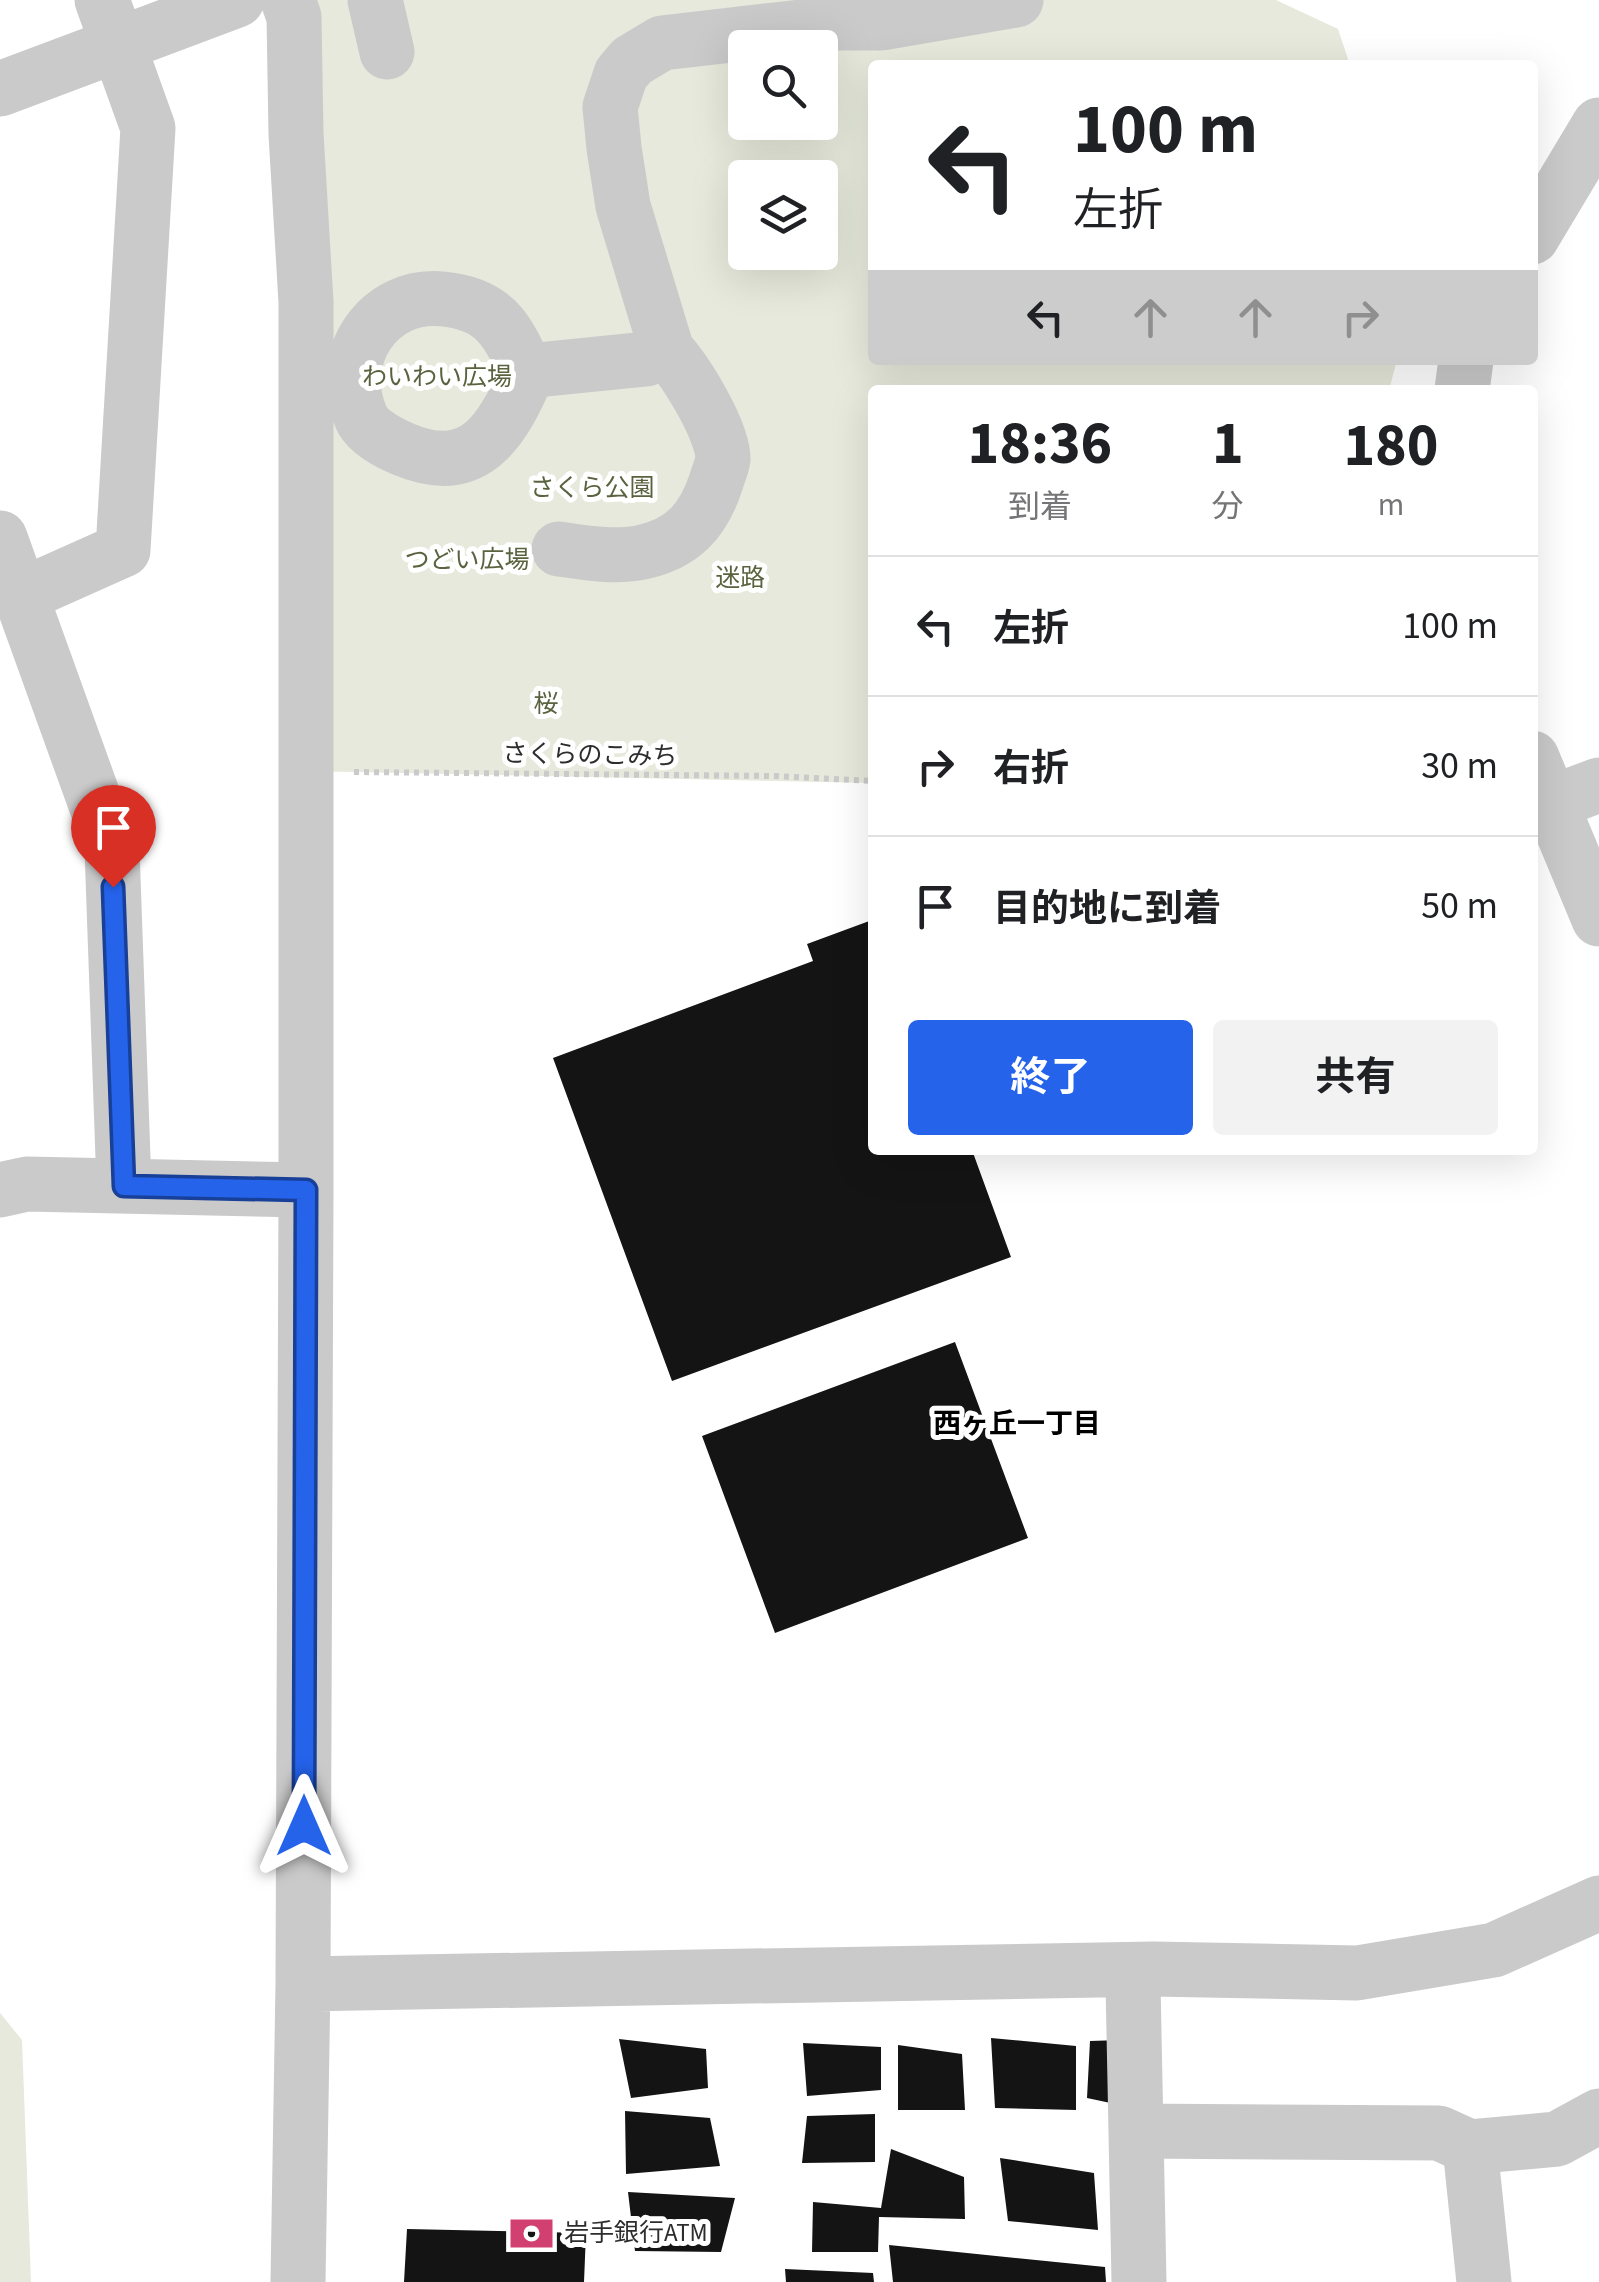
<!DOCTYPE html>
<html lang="ja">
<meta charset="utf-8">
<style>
:root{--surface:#fff;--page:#f2f2f2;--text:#202124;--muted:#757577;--line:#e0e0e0;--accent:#2563eb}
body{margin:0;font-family:"Source Sans 3","Noto Sans JP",sans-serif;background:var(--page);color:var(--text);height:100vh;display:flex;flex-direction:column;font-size:38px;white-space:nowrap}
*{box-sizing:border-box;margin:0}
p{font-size:32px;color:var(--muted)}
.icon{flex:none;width:55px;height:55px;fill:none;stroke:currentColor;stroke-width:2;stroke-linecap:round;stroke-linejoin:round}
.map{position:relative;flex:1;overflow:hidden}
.sheet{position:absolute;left:868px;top:385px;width:670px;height:770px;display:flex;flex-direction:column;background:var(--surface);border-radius:10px;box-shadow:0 10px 40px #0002}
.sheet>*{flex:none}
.banner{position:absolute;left:868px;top:60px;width:670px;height:305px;border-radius:10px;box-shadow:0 10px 40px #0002;background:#fff;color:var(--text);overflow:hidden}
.tools{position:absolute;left:728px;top:30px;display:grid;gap:20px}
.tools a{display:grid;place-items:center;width:110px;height:110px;border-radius:10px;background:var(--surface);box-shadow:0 10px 40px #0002;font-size:50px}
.pin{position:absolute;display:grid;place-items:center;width:85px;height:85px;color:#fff;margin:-102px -42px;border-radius:50% 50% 50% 0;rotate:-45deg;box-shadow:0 0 10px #0007}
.pin .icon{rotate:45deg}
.me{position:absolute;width:110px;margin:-55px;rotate:0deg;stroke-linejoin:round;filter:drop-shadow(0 0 8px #0008)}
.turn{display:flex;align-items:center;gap:35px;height:210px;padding:0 40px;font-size:45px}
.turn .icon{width:130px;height:130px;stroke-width:2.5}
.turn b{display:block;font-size:70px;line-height:85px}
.lanes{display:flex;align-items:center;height:95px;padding:0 40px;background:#0003;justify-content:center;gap:50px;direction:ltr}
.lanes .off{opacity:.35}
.eta{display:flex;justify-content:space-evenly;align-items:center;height:170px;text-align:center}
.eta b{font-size:60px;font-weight:700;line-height:70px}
.action{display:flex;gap:20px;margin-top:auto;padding:20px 40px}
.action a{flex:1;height:115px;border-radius:10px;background:var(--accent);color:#fff;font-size:40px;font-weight:700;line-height:115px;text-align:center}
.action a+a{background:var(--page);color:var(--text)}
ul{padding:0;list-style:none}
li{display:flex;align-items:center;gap:30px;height:140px;padding:0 40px;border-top:2px solid var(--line)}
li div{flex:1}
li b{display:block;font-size:38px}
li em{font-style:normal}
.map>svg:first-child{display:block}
.green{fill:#e6e9db;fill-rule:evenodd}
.building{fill:#141414}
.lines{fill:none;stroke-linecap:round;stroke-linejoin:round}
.path{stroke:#cacaca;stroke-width:6;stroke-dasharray:5 5;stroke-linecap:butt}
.minor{stroke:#cacaca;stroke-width:55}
.route-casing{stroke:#184099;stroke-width:25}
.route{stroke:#2563eb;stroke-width:18}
.labels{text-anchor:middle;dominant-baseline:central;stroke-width:10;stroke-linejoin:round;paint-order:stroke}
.park-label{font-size:25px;fill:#5a633f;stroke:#fff}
.street-label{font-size:25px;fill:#2d2d2d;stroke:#fff}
.poi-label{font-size:25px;fill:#2d2d2d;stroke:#fff;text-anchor:start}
.neighbourhood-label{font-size:28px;font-weight:bold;fill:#000;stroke:#fff}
</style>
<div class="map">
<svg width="1599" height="2282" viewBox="0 0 1599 2282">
<rect width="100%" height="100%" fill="#fff"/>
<!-- green -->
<path class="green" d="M294,0h982l62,29 12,36h-478v295h525l-8,30h-517v393l-565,-12zM745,48h75v74h-75zM745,178h75v74h-75z
M0,2013l22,27 9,242h-31z"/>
<!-- building -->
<path class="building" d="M872,920v230h100l39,107 -339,124 -119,-323 260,-97 -6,-17z
M955,1342l73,196 -253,95 -73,-197z
M991,2038l85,8v64l-81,-2z
M619,2039l87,10 2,39 -77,10z
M1121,2040l-1,65 -33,-7 3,-57z
M803,2043l78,4v43l-74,6z
M898,2045l64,9 3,56h-67z
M625,2111l85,7 10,48 -94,8z
M875,2114v48l-73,1 5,-47z
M891,2149l73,28 1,42 -86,-2 -1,35h-66l1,-50 68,6z
M1000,2158l94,15 4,57 -90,-9z
M628,2192l107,6 -14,54 -86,-1z
M407,2229l179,4 -2,49h-180z
M889,2245l216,22 1,15h-213z
M785,2269l88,4 1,9h-88z"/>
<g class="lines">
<!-- path -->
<path class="path" d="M354,772l420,4 98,5"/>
<!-- minor -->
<path class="minor" d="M288,0l6,17 2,117 10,168v888l-3,794 -5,298
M375,0l12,52
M0,89l237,-89
M1532,237l67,-112
M527,374c-25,58 -53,105 -124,75 -14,-6 -36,-17 -42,-32 -26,-59 17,-125 82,-118 52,5 65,31 84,75l10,-4 109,-11 21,-8
M1462,390l4,-30
M0,538l112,311 12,337
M559,549c28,4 57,9 84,3 41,-9 61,-33 73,-70 2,-7 6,-16 7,-23 0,-28 -37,-88 -56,-108l-44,-145 -9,-58 -4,-41 11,-33 11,-13 30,-18 174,-20h46l134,-23
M20,596l103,-46 25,-422 -46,-128
M1532,758l67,161
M1551,803l48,-18
M0,1190l27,-6 279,6
M303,1984l850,-15 204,4 137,-23 105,-47
M1136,2131l303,2 31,14 87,-8 42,-23
M1470,2147l14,135
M1139,2282l-6,-299 20,-14"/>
</g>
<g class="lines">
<defs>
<path id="route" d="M113,887l11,299 182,4 -2,636"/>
</defs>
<!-- route casing -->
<use href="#route" class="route-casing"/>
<!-- route -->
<use href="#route" class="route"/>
</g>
<!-- icons -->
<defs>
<symbol id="bank-bare" viewBox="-9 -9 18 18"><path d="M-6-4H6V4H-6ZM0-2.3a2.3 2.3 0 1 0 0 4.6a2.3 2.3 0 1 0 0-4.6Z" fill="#d24071" stroke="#fff" stroke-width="2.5" paint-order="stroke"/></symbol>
</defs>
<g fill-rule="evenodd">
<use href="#bank-bare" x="500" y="2202" width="63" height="63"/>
</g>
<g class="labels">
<!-- park labels -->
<g class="park-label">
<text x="437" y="377">わいわい広場</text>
<text x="592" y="488">さくら公園</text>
<text x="467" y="560">つどい広場</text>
<text x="740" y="578">迷路</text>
<text x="546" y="704">桜</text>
</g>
<!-- street labels -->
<g class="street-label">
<text transform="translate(590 755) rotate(1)">さくらのこみち</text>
</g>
<!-- poi labels -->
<g class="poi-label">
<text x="564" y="2233">岩手銀行ATM</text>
</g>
<!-- neighbourhood labels -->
<g class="neighbourhood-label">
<text x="1017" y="1424">西ヶ丘一丁目</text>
</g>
</g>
</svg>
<div class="tools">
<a><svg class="icon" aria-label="search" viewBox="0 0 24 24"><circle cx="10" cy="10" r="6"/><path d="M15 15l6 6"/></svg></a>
<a><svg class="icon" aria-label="layers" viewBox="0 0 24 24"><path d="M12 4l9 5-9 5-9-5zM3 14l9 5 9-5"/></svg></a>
</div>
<div class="pin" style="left:113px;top:887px;background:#d93025"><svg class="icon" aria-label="arrive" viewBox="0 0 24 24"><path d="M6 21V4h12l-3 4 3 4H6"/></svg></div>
<svg class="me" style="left:304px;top:1826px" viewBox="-20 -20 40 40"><path d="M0-17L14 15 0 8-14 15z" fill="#2563eb" stroke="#fff" stroke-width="4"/></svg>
<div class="banner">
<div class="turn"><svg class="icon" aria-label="left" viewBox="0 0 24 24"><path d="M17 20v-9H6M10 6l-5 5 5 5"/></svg><div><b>100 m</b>左折</div></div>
<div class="lanes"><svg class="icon" aria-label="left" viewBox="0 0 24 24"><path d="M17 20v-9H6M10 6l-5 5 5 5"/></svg><svg class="icon off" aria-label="ahead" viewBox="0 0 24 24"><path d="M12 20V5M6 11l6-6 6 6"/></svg><svg class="icon off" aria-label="ahead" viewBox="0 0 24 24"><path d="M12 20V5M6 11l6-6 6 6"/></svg><svg class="icon off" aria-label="right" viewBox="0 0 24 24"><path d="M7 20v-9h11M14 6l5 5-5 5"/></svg></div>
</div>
<section class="sheet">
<div class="eta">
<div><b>18:36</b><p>到着</p></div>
<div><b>1</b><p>分</p></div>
<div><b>180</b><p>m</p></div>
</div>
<ul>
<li><svg class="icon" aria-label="left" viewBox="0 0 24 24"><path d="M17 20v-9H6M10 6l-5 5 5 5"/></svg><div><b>左折</b></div><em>100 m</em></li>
<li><svg class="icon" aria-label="right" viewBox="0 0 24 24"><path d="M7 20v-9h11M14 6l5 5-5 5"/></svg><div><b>右折</b></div><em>30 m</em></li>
<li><svg class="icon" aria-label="arrive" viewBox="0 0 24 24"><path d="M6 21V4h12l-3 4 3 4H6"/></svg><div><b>目的地に到着</b></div><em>50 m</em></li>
</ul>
<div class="action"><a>終了</a><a>共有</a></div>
</section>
</div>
